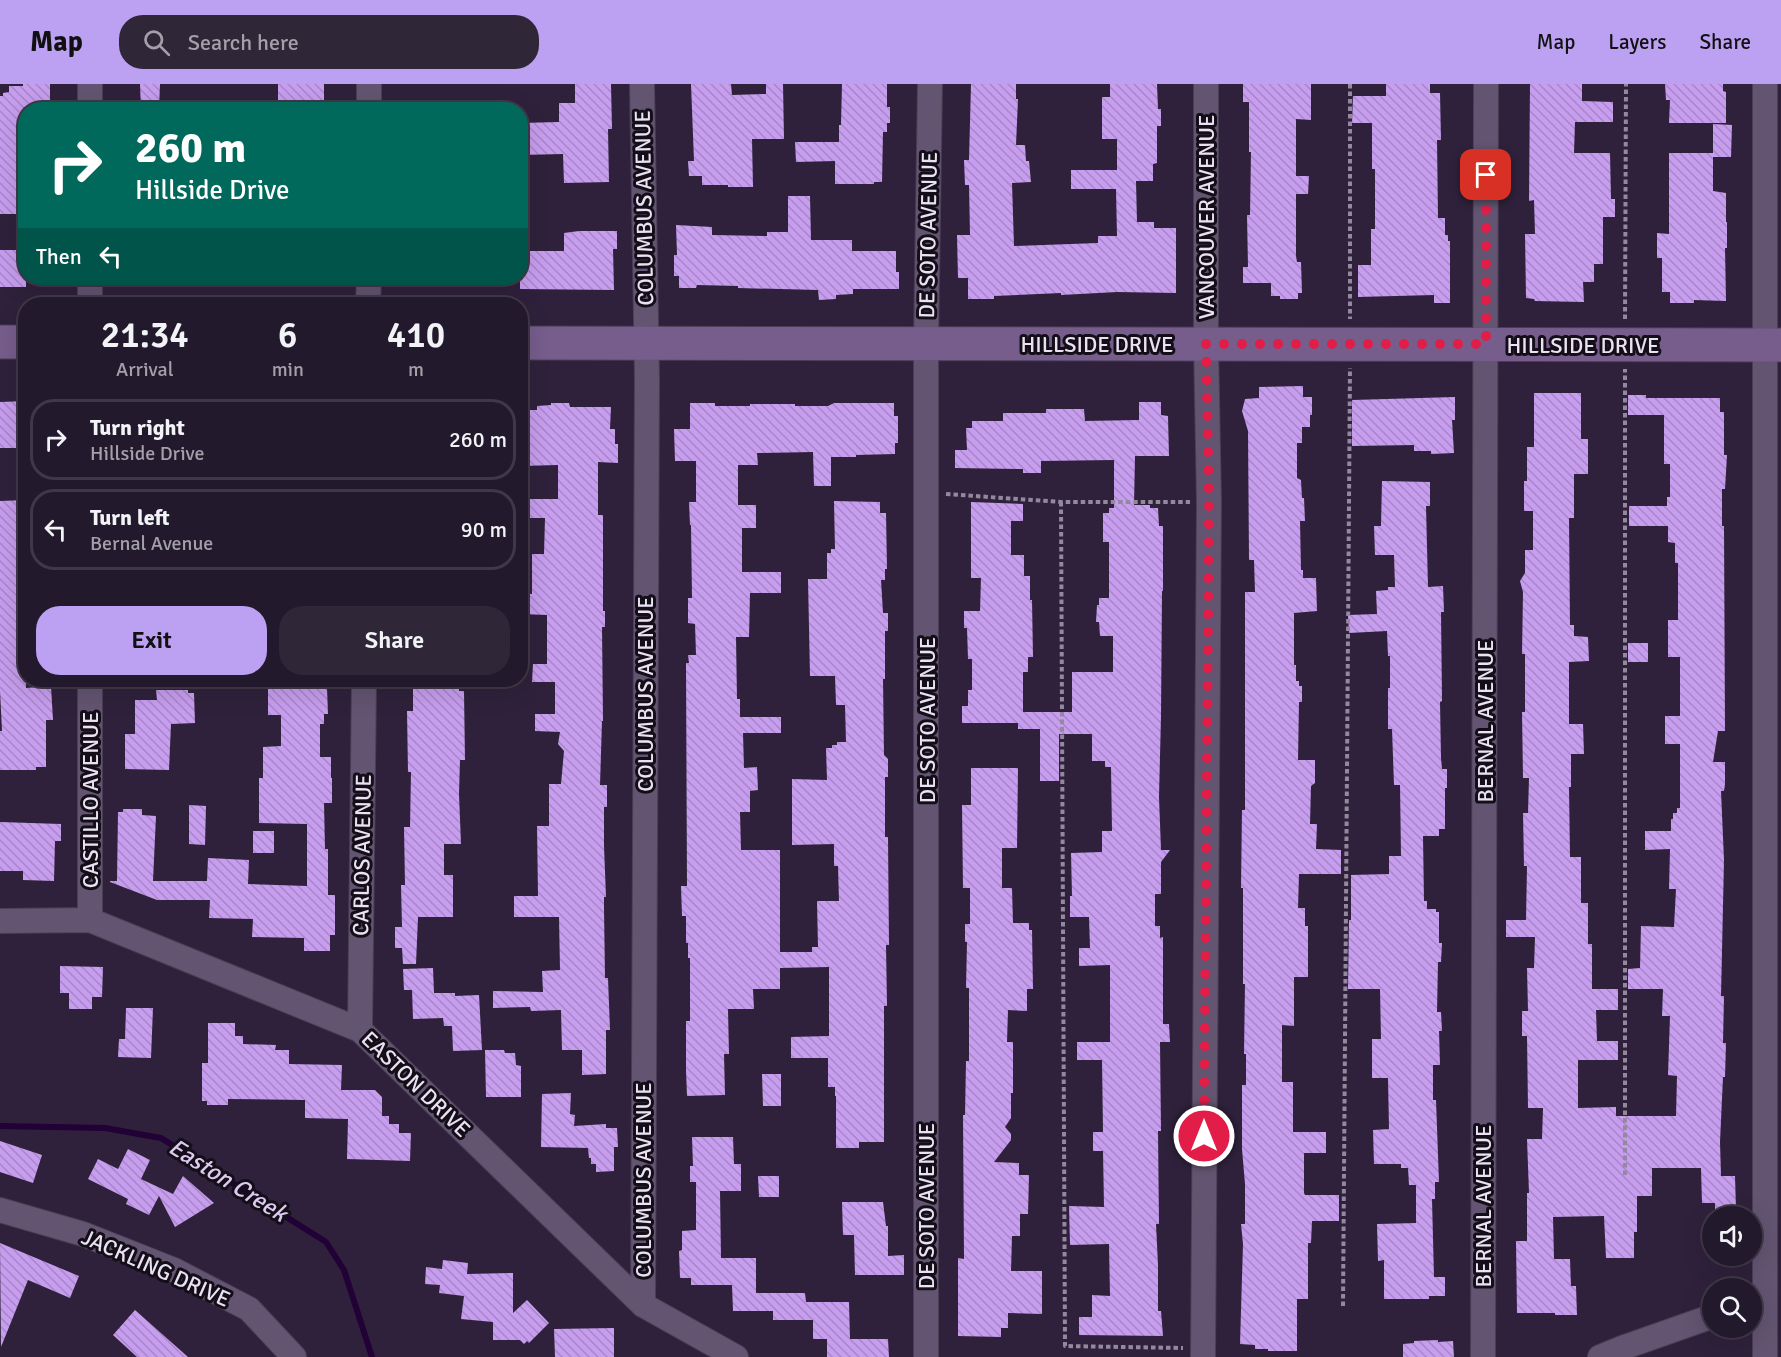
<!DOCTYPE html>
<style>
:root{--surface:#23192c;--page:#2f2638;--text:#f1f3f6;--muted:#a3a0a9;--line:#403848;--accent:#bca0f2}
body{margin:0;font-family:Signika,sans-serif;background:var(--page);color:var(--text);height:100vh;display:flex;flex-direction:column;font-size:22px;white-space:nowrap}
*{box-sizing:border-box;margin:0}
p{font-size:20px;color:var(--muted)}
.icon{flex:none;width:33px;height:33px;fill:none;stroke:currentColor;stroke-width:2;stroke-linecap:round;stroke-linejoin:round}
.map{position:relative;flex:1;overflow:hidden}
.drawer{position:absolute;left:18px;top:213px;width:510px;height:390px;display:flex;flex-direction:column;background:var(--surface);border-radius:24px;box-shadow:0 6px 24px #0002,0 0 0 2px var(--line)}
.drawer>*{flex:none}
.hud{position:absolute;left:18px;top:18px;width:510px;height:183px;border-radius:24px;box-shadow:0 6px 24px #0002,0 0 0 2px var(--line);background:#00695c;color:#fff;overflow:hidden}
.buttons{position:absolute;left:1702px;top:1122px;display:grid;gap:12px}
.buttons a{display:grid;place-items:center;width:60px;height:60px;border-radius:50%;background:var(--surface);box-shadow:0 6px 24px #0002,0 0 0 2px var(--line);font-size:30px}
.pin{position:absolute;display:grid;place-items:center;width:51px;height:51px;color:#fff;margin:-26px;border-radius:12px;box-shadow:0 3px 9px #0006}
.me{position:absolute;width:66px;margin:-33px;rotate:0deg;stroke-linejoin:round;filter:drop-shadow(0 0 4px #0008)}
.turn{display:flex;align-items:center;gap:21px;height:126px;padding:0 18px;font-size:27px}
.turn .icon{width:78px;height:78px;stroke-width:2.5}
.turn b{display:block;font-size:42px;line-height:51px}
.then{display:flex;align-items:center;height:57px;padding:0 18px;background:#0003;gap:12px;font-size:22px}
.eta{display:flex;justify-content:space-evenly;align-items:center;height:102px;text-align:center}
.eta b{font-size:36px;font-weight:600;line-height:42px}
.cta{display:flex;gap:12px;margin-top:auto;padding:12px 18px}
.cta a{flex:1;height:69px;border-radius:24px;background:var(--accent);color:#111;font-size:24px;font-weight:600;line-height:69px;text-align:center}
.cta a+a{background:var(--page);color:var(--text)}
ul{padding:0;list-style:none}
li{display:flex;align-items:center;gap:18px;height:81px;margin:0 12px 9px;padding:0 6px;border:3px solid var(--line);border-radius:24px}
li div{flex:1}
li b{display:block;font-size:22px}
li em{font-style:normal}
header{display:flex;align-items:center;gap:36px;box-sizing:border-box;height:84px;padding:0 30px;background:var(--accent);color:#111}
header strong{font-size:28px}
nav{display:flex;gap:33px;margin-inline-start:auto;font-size:21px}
.search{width:420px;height:54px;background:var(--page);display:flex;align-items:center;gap:15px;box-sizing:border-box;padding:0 21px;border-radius:24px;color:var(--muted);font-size:22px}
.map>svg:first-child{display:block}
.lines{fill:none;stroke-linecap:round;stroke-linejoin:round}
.stream{stroke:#210136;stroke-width:6}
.building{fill:url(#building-back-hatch)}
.minor-casing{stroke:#4a3e54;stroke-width:26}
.secondary-casing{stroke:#4a3e54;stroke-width:35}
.path{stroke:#93889d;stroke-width:4;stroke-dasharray:4.5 3;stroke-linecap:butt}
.minor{stroke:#635471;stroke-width:24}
.secondary{stroke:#765d8c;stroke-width:33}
.route{stroke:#e11d48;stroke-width:10;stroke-dasharray:0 18}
.labels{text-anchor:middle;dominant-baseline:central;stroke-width:6;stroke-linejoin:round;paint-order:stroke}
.street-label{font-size:22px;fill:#eae2f3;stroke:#140e19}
.water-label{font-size:24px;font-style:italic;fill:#dcc8f1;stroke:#140e19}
</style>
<header>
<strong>Map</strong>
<div class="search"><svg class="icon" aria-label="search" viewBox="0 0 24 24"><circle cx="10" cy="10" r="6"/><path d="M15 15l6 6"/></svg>Search here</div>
<nav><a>Map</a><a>Layers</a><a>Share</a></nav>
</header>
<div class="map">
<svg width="1781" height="1273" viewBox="0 0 1781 1273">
<defs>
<pattern id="building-back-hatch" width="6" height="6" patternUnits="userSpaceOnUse" patternTransform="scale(1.5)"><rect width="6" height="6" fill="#c79def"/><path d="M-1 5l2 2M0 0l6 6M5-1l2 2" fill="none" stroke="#a787c6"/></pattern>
</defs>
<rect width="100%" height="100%" fill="#2f213b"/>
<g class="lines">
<!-- stream -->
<path class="stream" d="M0,1042l105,2 56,10 165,104 18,28 28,87"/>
</g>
<!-- building -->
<path class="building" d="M23,0h27v26h-24v72h-7l1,32h-20v-118h3v-3l6,-1v-6h14z
M140,0h20l-1,26h-18z
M278,0h46v26h-46z
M575,0h36l1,45h-4l1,53 -45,1 -1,-29 -43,1v-32l39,-1v-19h16z
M691,0h40l1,11 34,-1v-10h17l1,55h-32l1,48h-25v-2h-26v-9h-13l-1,-15h6z
M842,0h45v23h3v16h-3v9h-4l-1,50h-8v2h-39v-23l-39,1 -1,-20h44v-17h2z
M971,0h45v15h2l-2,46h9l1,16h3l2,21 -19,1 2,63 84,-3v-7h19l-1,-47h-45v-19h46v-31h-15v-42h8v-13h47l1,25h3v17h-4v37l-4,1v17h-17l1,41h17v6h22v65l-59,-1 -56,3v-2l-67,3v3h-26v-21h-10l-1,-43h13l-1,-50h-4l-1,-25h5z
M1243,0h68v36l-15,-1v57h13l-1,18h-12v62l1,6h4l1,31h-4v6h-18v-3h-9v-13h-28v-16h5l-1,-52h3l1,-63h-2v-50h-6z
M1386,0h44v9h10l1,47h-4l1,78h7v17h3v6h2v62h-16v-8l-76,2v-32h13v-36h4v-60h-3v-46h-20l1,-27h33z
M1530,0h52v17l31,1v20h-38l-1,31h36l1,46h4v18h-12v47h-9v18h-11l1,20 -49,-1 -1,-2 -8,-1 -1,-64h10l-1,-34 -5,1z
M1665,0h58v7l3,1v31h-57l1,-23h-4z
M1713,40l19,1 -1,32h-18z
M1669,69h44v38l13,2v29h1v26h-2l1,53 -32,-1v3h-24v-11h-8v-34h-5v-25l12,1z
M788,112h22l1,44h41v11h44v21h3v17h-46v5l-17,1v4l-17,1 -1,-10 -80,-2v-2l-41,-1 -1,3h-17v-12h-5v-21h3l-1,-30 36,2v8l55,1v-4h21z
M579,147h38v18h-4l1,41 -94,-1v-38h44v-18z
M0,166h26v37h-26z
M1303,302v11h9v18h-2v12h-8v16h-5v35l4,2 1,18h2l1,23h-5l1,49h2v8h13l1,33 -23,2v52h2v16h3v5h3v16h-3l-1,58h17v23l-4,3 -1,38h7l-1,25 25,1v24h-42l-1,34h7v18h3v51h-14v49l-12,-1v57h11v50h33v21h-22v40l1,2h34v26h-27l-1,22h-3v56h-11v52h-29v-2h-13v-4l-15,-1 3,-100 -2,-20h4v-40l-3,-35v-64h4v-31h-2l1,-70h-2v-96h-2l1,-78h3v-218h10l-1,-32h-5l-1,-129 -6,-20 3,-12 14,-1v-11z
M1534,309h47v46h7v35h-14v44h-5l1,107h4v11l14,1 1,24 -20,1v62h14l1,30h-13v33h-2l1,70h11v46h7v41h4v45h26v21h-22l1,31h21v19h-40v48l38,-1v9h60l1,-40 -9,-1 2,-59h-8l1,-27h-35v-20l12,-1 1,-42 33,1 2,-38h-7l1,-40 -25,1v-19h26v-12h2v-6h4v-5h3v-64h-15v-28h15v-59h-12v-37h10v-57h-3v-20l-7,-1v-16h-39v-20h38v-9h3v-33h-6v-49h-36v-20h18v3h74v14h4v43h3l-2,34h-3v37h2l1,205h-7l-5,31h12v22l-1,7h-3l3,69 -3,136h3l-1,47h3l-1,34h-2l-3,65 1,34h14l1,33h-21v-6h-13l-1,-35h-49v28h-15v36h-3v26h-28l-2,-42 -51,1 1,42h16l1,27h5l1,29h-22v-2h-38l-1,-72h11v-48h2l-2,-54h15l1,-31h-15l-1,-72h-5v-25h6l-1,-43h7l1,-31h-29v-17h20l1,-54h-3l-1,-53h5l1,-35h-6l-1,-66h3v-58h-3l1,-62 -3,-11 5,-8v-23h8v-39h-9v-30h3v-34h7z
M1455,313v23h-3l2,33 -23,1v-3h-17v-6l-62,1v-46z
M26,317v47h-26v-46z
M1139,318h22v13l7,1 1,40h-34l-1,49h16v3h8l1,18h4v65h-1l-1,125 -2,81 2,53h9l-9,12v32h-6v32h5v12l3,-1v87h6l1,18h-10l1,89h-3l1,93h-3l2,41v46h3l2,25 -84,-1v-18h13v-22l18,1 -1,-52 -39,1 -1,-39 35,1 -1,-56h-10v-19h10l-1,-72h-25v-18h33v-77l-31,1v-18h11l-1,-31h-19v-21h2l-1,-43 31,-1v-21h10l-1,-64h-6v-6h-13v-27h-33v47h-19v-52h-22v-6h-56v-17h6v-16h4v-31h-4l-1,-31h-3v-17h16l1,-33h-10v-76l52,2v17h-12v34h13v21h6v24h2l1,57h-5v15h-5v40h49v-40h41v-36h-13l-1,-14h-3l1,-17h2v-7h10v-56h-6v-29h6v-5h5v-48l-73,1v12h-18v-4l-68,-1v-18h12l-1,-22h6v-7h31v-8h43v-4h38l1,12 54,-1z
M551,319h18l1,4h41l-1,22h5v15h3v19l-20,-1v53h5v96h2v16h-3l1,94h-1l-2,64h7v22h-3v39l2,51h-2v11l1,70h3l2,52h-4v44l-24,1v-25h-20l-1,-40 -30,1 -1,-4 -37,1v-17l50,1 -1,-21 18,-1 -1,-53h-45v-21h24l-1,-70h12v-42h12l3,-33 -6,-7 2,-12 -25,-1v-17h20v-32h-23l1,-18h14v-49l-27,-1v-21l12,1v-40h12l1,-36h-23v-19h36v-34l-38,1v-56h17v-4l14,-1z
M690,319h25v3h35v-2h45v2h33l6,-3h60v13h4v27h-3v11l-39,1v2h-25v29h-17l-1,-34 -56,1 1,12h-20v40h18v23h-14v44h39v21h-31l-1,44h-13l1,62h3v18h41v16h-38l1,35 13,-1 1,23 -8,1v21h-10l1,38h39v102h32v-5h6l-1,-46h22l-1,-35h-4v-22l-42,1v-66l35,1 -1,-32h6v-3h5v-3h9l-1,-37h-9l-1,-29h-25l-2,-97h19v-26h4v-4h4l-1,-48 46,1v11h6l1,56h-2v11h-4l2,33h5v18h-3v48h-2l1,76 4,4v18h-3v60h3l1,108h-3l1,61h-3v136h-25v6h-23v-52h-1v-9h-7v-29h-37v-21l38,-1v-69l-49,1v21h-27l1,20h-26l1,45h-5l1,41 -38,1 -1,-26v-49h4v-63h-2v-15h-2v-27h-4l-1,-30h6l-1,-223h3l-1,-8h8l-1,-31 -7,-1v-25h4l-1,-73h-1l-1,-23h7v-41h-21l-1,-32h16z
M1382,397l48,1v24h-4l2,81 15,-1 1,26h-3l1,89 -2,1 1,56 1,11h5v19h-2v41h-6v7h-16l1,65h3v8h9v3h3v31h3l-1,19h-3l-1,50h4l1,19h-3l1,34h-7v35h3l3,82h-4v17h-3l2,78h11v19h-16v3h-45v-39l-6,1 -1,-37 39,-1v-38h-7l-1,-17h-7v-4h-27l-1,-34 16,-1 -1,-51h-16v-39h9l-1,-50h-32l1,-69h2v-45l38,-1v-18h12l-1,-71h-6l-2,-56h-4v-41h2v-32h-2l-1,-25 -38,2 -1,-18 29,-1 -1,-23 12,-1v-3h7l-1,-32h-19l-1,-29h7z
M26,416v188l25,-2 2,34h-7v47h-10v3h-36v-39h2l-2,-40v-190z
M1628,559h20v19h-20z
M430,596h29v11h5l1,69h-5l-1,34 2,50h-17v31h9v42h-35l-2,47h-13l-1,-16h-7v-21h7l-1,-42h4l-1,-58h6l1,-55h-3l-1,-61h6v-23h17z
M268,604h59l1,26h-4v10h-4v33h11v21h1v25h-8l1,46h3v46h7v40h-5v16h-26v-13l-52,-1 1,-18 -44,-1 1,-18h-53l-47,-18v-1h7l1,-69h5v-3h19v6l14,1 -3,65h54l1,-23 41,2 -1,24 59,2v-62l-48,-1v-45h4v-31l18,-1v-31h-13z
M156,606h32v3h6l1,30 -24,1 -2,46 -44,-1v-35h10v-34h22z
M971,684h47l-1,80h-15v40h10l1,35h16v7h3l1,59h-6v22l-19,-1 -1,32h6v51h-2v25l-6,9 6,7v6l-17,22 25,1v12h10l-1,39h-8v22h-8l-1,35h31v43l-34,-1v15h-7v9l-43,-1v-78l6,1 -1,-144h2l1,-54h3v-73h-3l1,-46h-2v-18h5v-36h-7l-1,-83h9z
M189,721l17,1 -1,39 -16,-1z
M0,738l61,2v17h-6l-1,40 -31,-1v-9h-23z
M253,747h21v22h-21z
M60,882l43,1 -1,30h-10v12h-23v-16h-9z
M433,884l1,25h21v3l24,-1 3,55 -29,1 -1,-25h-8l-1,-8 -30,1 -1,-29h-8l-1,-21z
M126,924h27l-2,50 -33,-1 1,-18h6z
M208,939h27v13h8v8l33,1 -1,5h14v14l53,1 -1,25h34l7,7v19h7v8h10v9h12l-1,28 -63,-2 1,-40 -43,-1v-18l-77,-1v6h-21v-4h-5v-38h6z
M485,966h19l1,3h10l1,12 5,1v31h-35z
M762,990h19v32h-18z
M571,1009l-1,21 5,1 -1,11 32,-2v4h11l1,19h-4v24l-18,1v-8h-5v-6h-2l-1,-10 -47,-1 1,-53z
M692,1053h41l1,27h7v27h-21l1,67h35v35h49l1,9h43l1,37h38l1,18h-62v-18h-14v-19h-40v-9h-40l-1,-26h-41v-7h-11l-1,-27 3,-1v-19l14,-1v-48h-6v-16h3z
M0,1057l42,14 -9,28 -33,-11z
M128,1065l22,11 -9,19 32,15 10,-18 31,27 -39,24 -16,-31 -10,19 -23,-11 2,-5 -40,-20 10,-20 20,10z
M758,1092h21v21h-20z
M842,1118h41l3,24h2v30l16,-1v20h-49l-1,-40h-11z
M0,1159l79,33 -9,22 -42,-18 -27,67z
M443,1176l25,3 -1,11 46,-1v40l14,-13 22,23 -20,20 -2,-2 -3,3 -4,-4h-27v-18l-32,-3 3,-23 -25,-3 1,-8 -15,-1 1,-17 16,2z
M135,1226l53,47h-51l-24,-22z
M614,1244v29h-59l-1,-28z
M1438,1256v2l15,-1 1,16h-51v-13l11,-1v-2z"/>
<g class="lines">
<defs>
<path id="minor" d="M642,0l5,295 -4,926
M1765,0v1273
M90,26v-26
M369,26v-26
M90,220v-26
M368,220l1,-26
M90,836v-240
M0,837l90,-1 270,110 283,275 93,52
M360,946l4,-350
M0,1126l83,24 91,36 75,39 45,48
M926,1273v-1013l4,-260
M1203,1273l6,-855 -3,-158v-260
M1483,1273l3,-1273
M1600,1273l22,-9 91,-32"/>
<path id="secondary" d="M0,258h26
M520,259l1261,2"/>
</defs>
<!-- minor casing -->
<use href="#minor" class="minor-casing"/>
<!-- secondary casing -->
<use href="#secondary" class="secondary-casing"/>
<!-- path -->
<path class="path" d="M1350,0v235
M1625,235l1,-235
M946,410l115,8h129
M1061,418l4,844 118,2
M1625,1091v-806
M1343,1222l7,-938"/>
<!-- minor -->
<use href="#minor" class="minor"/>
<!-- secondary -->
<use href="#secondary" class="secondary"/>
</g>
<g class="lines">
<!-- route -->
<path class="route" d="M1204,1052l5,-634 -3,-158h280v-169"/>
</g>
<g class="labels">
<!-- street labels -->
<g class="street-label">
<text transform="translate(644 124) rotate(-91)">COLUMBUS AVENUE</text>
<text transform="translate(1206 133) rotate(-90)">VANCOUVER AVENUE</text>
<text transform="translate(928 151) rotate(-89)">DE SOTO AVENUE</text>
<text x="1097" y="260">HILLSIDE DRIVE</text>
<text x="1583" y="261">HILLSIDE DRIVE</text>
<text transform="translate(645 610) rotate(-90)">COLUMBUS AVENUE</text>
<text transform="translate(927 636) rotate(-90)">DE SOTO AVENUE</text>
<text transform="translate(1485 637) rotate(-90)">BERNAL AVENUE</text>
<text transform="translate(90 716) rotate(-90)">CASTILLO AVENUE</text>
<text transform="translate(362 771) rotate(-89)">CARLOS AVENUE</text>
<text transform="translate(416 1000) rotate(44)">EASTON DRIVE</text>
<text transform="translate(643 1096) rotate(-90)">COLUMBUS AVENUE</text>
<text transform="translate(926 1122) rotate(-90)">DE SOTO AVENUE</text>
<text transform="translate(1483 1122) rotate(-90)">BERNAL AVENUE</text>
<text transform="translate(156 1184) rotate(24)">JACKLING DRIVE</text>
</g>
<!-- water labels -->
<g class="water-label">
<text transform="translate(228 1096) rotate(32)">Easton Creek</text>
</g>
</g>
</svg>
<div class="buttons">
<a><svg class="icon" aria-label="sound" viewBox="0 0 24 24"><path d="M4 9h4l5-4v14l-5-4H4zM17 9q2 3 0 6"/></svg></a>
<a><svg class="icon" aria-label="search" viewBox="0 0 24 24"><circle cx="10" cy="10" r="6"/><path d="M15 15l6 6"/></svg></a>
</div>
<div class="pin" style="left:1486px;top:91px;background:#d93025"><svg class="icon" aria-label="arrive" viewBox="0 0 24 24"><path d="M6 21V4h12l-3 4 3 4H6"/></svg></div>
<svg class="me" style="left:1204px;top:1052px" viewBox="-20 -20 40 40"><circle r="17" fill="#e11d48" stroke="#fff" stroke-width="3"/><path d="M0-11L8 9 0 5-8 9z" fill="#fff"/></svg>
<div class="hud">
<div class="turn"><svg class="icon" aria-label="right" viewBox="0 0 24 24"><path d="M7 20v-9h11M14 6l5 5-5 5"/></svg><div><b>260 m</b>Hillside Drive</div></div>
<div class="then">Then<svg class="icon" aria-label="left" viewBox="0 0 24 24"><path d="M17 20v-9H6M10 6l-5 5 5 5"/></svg></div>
</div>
<section class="drawer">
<div class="eta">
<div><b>21:34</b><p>Arrival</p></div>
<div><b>6</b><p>min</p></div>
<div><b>410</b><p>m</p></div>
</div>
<ul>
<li><svg class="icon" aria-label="right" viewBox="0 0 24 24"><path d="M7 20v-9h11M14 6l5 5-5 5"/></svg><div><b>Turn right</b><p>Hillside Drive</p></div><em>260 m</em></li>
<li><svg class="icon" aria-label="left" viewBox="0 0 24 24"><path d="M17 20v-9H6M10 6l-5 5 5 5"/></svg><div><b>Turn left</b><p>Bernal Avenue</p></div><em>90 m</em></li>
</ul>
<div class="cta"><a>Exit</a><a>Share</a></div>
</section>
</div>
